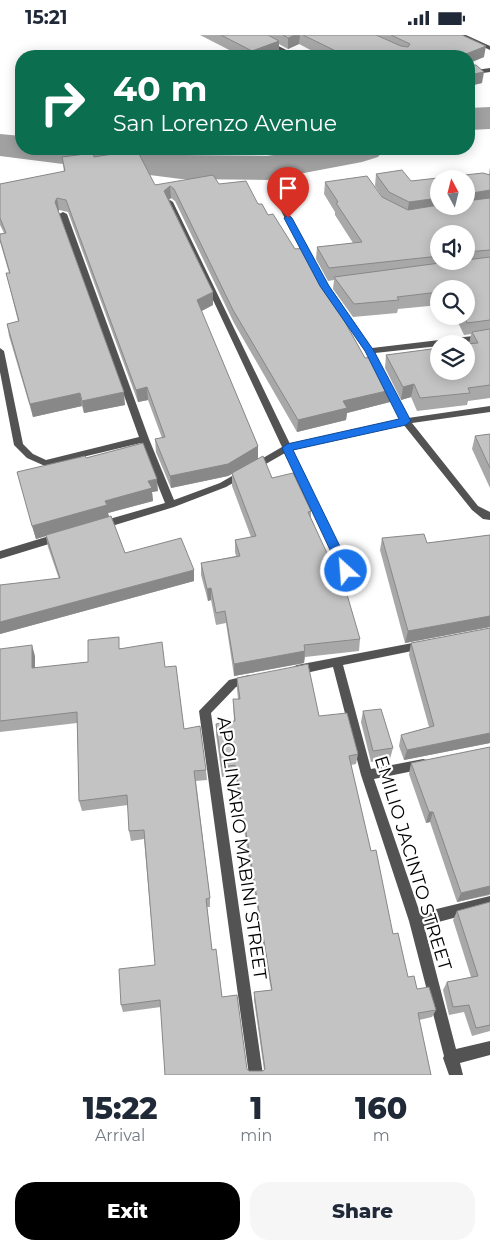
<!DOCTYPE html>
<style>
:root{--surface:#fff;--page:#f6f6f7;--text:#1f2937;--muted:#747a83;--accent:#000}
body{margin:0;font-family:Montserrat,sans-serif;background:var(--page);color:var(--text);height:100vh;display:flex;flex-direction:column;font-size:19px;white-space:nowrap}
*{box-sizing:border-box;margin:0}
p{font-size:16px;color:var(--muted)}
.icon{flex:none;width:28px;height:28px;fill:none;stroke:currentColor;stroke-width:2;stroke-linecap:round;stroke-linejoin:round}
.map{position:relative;height:1040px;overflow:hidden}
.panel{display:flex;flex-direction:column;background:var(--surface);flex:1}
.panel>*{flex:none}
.banner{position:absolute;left:15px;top:15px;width:460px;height:105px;border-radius:20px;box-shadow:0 2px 12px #0003;background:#0b6e4f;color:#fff;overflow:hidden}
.needle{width:32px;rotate:353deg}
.controls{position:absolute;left:430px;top:135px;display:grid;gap:10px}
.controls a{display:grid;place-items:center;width:45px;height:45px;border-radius:50%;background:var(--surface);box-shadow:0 2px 12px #0003;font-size:25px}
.pin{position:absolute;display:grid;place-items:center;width:42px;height:42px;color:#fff;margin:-51px -21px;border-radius:50% 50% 50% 0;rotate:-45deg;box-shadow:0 0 5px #0007}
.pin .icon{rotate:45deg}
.me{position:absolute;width:55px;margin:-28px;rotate:334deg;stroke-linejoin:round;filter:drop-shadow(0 0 4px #0008)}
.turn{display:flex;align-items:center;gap:18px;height:105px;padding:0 15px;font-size:22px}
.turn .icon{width:65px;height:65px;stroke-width:2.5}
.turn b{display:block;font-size:35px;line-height:42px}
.eta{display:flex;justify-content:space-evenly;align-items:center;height:85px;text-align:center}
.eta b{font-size:30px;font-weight:800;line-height:35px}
.button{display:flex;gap:10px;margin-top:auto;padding:10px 15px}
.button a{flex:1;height:58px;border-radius:20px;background:var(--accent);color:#fff;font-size:20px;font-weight:800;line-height:58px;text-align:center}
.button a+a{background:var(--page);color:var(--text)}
.status{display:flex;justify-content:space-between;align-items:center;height:35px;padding:0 25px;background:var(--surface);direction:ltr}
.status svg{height:14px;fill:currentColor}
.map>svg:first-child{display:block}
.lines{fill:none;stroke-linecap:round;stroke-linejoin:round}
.river{fill:#a1a1a1;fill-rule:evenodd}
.minor{fill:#535353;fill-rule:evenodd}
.wall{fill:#a8a8a8;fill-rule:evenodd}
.shaded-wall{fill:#888}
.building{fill:#c3c3c3;stroke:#888}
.route{fill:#1a73e8;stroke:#114b97}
.labels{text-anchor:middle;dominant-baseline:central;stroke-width:4.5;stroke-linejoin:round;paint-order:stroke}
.near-street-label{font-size:18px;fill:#000;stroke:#fff}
</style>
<div class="status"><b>15:21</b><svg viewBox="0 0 49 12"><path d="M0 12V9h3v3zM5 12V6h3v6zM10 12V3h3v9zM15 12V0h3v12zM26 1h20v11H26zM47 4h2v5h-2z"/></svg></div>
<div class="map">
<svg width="490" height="1040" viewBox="0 0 490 1040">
<rect width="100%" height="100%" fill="#fff"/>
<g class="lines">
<!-- river -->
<path class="river" d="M490,72v22l-21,1v-22z
M0,99l21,2v13h104l56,6 86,1 46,-7h71l-6,8 -16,5 -95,18 -86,-1 -181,-23z"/>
<!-- minor -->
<path class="minor" d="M250,0h7l41,21h-7z
M458,0h8l24,11v4z
M490,33v4l-21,3v-4z
M170,165l3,2 117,242 110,-25 -18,-37 4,-3 4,3 18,36 82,-12v6l-78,11 66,83 12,6v8l-7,-1 -11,-9 -69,-86 -110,26 58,121 -1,3h-8l-1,-3 -56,-118 -59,34 -52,20 -72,22 -3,-1 -2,-3 2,-3 66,-19 -24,-60 -96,23 -18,-8 -13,-13 -14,-73v-24l4,3 19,93 10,10 13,6 93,-23 -80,-223 4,-2 4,2 82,225 25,61 46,-17 62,-36 -115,-245z
M277,165l5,1 32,58 -1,2h-3l-4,-2 -30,-58z
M331,263h6l35,50 118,-14v6l-36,4h-15v2l-64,7 8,16 -4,3 -3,-1 -10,-20 -36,-51z
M59,498l5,4 -2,3 -62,19v-8z
M423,606l4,1 1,3 -1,3 -84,17 28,104 52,-10 4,1 2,4 -2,4 -4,1 -49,10 46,134 70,-17v12l-66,18 32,123 34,-8v14l-30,8 3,12h-14l-6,-17 1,-2 -35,-135 -48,-146 -28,-108 -36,8 -4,-2 -1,-3 1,-3 4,-2z
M249,640l4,2 2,3 -2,3 -17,4 -25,26 52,362h-14l-50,-364 30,-31z"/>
</g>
<!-- wall -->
<path class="wall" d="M200,0h262l22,22 -14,6v2l12,18 -13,3v-30h-147l-23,-12 -11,5 -9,-5v8l-11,4h-27z
M62,122h32l61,28 64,-1 39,20 10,11 27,34 25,25 22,31 -1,10 24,43 26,32 -1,12 -43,11 -1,7 -49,12 -63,-109 -59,-122 -4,-3 -2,2 44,92v13l-12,6 57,135v12l14,20 39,33v7l49,121 -1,12 -54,6 -1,6 -70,13 -8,-53 -10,2 -5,-25 -3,1 -7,-26v-12l35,-7 -1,-4v-12l16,-3 -19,-51v-12l-4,2 -57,12 -15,-36 -1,-13 7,-1 -14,-38 -10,2 -70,-190 -9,-2v2l66,193 -41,8 -2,-7 -49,11 -24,-81 -2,-12 11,-3 -12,-48h3l-9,-31v-8l4,-1 -4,-8v-41l64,-12z
M490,132v231l-22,3 -1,4 -50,6 -6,-14 -10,3 -16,-32 1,-13 83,-11 2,-10 -7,1 -9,-19h11v-27h-27v16l-41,4 -1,4 -44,4 -20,-28 1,-9 -6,1 -12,-22 1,-12 36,-4 -18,-28v-3l-11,-18 1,-12 58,16 -8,-12 1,-12 35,7 78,-7zM439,199h27v27h-27z
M490,399v54l-18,-39 3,-13z
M86,423l72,33 -6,1 1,9 -45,12 1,3 16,37 69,17v11l-194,53v-49l59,-6 -11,-32 -2,-11 -10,3 -19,-67z
M490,500v92l-85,16 -25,-93 2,-12 45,5z
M490,593v115l-86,17 -5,-14 2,-11 28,-8 -20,-72 2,-12z
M121,613l44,19 19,62 22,41 1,10 -11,1 14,117v9h-3l5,43 10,47 25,72 2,2h14l1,-1 -10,-70v-8l17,-2 -36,-214 -13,1 -6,-43v-10l18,-3 -1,-22h5l-1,-10v-11l82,38 39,38 -2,10 -5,1 20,86 22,83 15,43 9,12 19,21 -4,7 -13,3 12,55h-266l-4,-68 -38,5 -2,-7 34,-40 -11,-126 -13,2 -2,-10 -1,-26 -46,6 -3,-10 -2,-78 -77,9v-83l35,7v12l53,-6z
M363,676l30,37 -3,11 -19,3 -10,-40z
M490,712v148l-33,7 -27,-80 -4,1 -17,-49 2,-11z
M490,867v129l-18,5 -8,-24 -15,3 -6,-25 4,-8 24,-5 -18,-57 4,-9z"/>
<!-- shaded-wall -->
<path class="shaded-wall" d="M295,0h5l-1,9 -11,5v-11z
M279,6v11l-11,4h-16v-5z
M486,11l-2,11 -15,6v-7h-4l1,-2z
M484,37l-2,11 -13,3v-11z
M170,151l1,12 -6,5 -1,-12z
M490,155v12l-24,4v-12z
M57,163l2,12 -2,5 -2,-13z
M439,163v8l-32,8 2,-12z
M213,257v13l-15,8 -1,-13z
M414,349l-3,13 -10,3 2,-13z
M147,352l1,13 -10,2 -2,-12z
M391,355l-1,12 -43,11 -1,7 -49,12 1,-12 45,-19z
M124,357l1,13 -41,8 -2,-12z
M80,358l2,13 -49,11 -3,-13z
M258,411v13l-30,17 -57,12 -1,-12z
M157,444l1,12 -6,1 1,9 -45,12 1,4 -73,22 -4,-13 73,-25 43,-20z
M194,535v11l-194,53v-12z
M211,553v12l-3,1 -1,-12z
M490,581v11l-85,16 3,-12z
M32,610l3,11v23l-3,-11z
M305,616l-1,12 -70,13v-12z
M490,698v10l-86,17 3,-10z
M429,777h4l-3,10 -4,1z
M490,851v8l-33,8 4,-9z"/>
<!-- building -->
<path class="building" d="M221,0h47l11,6 -27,10z
M283,0h12l-7,3z
M303,0h73l25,11 7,1 2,-3 -19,-9h71l24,11 -20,8 2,2h-122z
M469,22l1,1v7h6l8,7 -15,3z
M137,115l18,35 58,-10 6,9 27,-3 12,23h4l6,11 5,-1 22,35 11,-1 14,26 22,31 -6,1 29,52 10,-1 16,33 -48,11 4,7 -49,12 -65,-110 -59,-121 -4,-3 -6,5 49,101 -16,8 61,146 -30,18 -58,12 -15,-37 10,-2 -18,-50 -11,3 -70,-190 -9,-2 -2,4 69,190 -42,9 -2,-8 -50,11 -23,-80 12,-3 -13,-48h4l-10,-34v-5l6,-1 -6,-15v-34l65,-13 -3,-14 31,-4 1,4z
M402,135l9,11 72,-8 7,2v15l-24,4v-15h-27v19l-30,4 -20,-10 -13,-18z
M367,141l15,21 26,13 31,-5v1h27v-5l24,-3v52l-24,2v-18h-27v22l-110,12 -12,-21 45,-5 -26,-39 2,-1 -13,-20z
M490,222v63l-23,3 -3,-7h2v-27h-27v3l-42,5 2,3 -45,4 -20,-27 121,-16h11v-1z
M490,294v56l-22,3 2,5 -50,5 -6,-14 -11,3 -17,-32 53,-7v23h27v-27l12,-1 -6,-11z
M490,399v34l-15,-32z
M143,408l14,36 -9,2 4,7 -47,13 2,4 -75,21 -15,-54 68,-16 1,2z
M263,421l9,22 21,-5 18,38 -3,1 29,63 4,-1 19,65 -56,6 1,6 -71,13 -9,-53 -9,2 -5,-25 -4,1 -6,-26 39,-7 -5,-16 21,-4 -24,-63z
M111,481l14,37 56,-15 13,32 -194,52v-37l60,-7 -14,-43z
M424,499l3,9 63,-8v81l-82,15 -26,-93z
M490,593v105l-83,17 -6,-15 33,-9 -23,-83z
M119,602v12l43,-7 3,25 11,-1 8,63 16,-3 6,44 -12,1 16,127 -4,1 6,51 4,-1 6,48 15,-2 10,74 2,2h14l2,-2 -11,-77 18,-2 -37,-225 -13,2 -6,-43 19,-3 -2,-22h7l-3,-21 71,-14 11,52 28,-3 11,41 -9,2 22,95 5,-1 17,84 5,-1 10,44 6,-1 3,13 12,-2 7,23 -18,3 13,62h-266l-5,-75 -39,5 -2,-36 36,-4 -11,-135 -15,1 -2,-36 -48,6 -2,-89 -77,9v-72l32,-4v23l56,-6v-22z
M381,674l12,39 -20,3 -10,-40z
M490,712v139l-29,7 -28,-81h-4l-18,-49z
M490,867v123l-14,3 -7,-23 -16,2 -6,-25 31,-6 -21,-65z"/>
<!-- route -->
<path class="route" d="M288,180l4,3 37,68 45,65 37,70 -5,4 -113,25 59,121 -6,5 -6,-5 -58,-123 5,-4 112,-25 -34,-68 -45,-65 -36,-68z"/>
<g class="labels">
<!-- near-street labels -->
<g class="near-street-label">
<text transform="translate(242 813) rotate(82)">APOLINARIO MABINI STREET</text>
<text transform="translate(413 828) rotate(73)">EMILIO JACINTO STREET</text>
</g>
</g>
</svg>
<div class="controls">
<a><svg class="needle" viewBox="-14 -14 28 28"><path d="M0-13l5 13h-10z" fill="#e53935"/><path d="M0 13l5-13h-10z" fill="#747a83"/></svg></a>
<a><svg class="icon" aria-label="sound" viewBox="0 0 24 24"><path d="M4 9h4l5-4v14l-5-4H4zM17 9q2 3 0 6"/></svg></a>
<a><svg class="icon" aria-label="search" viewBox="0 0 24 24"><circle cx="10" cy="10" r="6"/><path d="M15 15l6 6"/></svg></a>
<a><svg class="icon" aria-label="layers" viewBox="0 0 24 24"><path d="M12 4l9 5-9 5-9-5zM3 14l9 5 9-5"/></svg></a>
</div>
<div class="pin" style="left:288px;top:183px;background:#d93025"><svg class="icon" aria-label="arrive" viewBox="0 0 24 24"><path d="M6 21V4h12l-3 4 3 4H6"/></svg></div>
<svg class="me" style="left:346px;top:536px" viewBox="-20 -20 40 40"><circle r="17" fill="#1a73e8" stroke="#fff" stroke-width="3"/><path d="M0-11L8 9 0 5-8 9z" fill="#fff"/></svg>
<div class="banner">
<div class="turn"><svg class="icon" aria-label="right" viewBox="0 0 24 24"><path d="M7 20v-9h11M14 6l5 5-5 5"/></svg><div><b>40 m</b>San Lorenzo Avenue</div></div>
</div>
</div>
<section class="panel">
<div class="eta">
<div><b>15:22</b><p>Arrival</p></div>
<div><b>1</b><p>min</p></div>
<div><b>160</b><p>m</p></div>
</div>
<div class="button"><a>Exit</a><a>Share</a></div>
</section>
